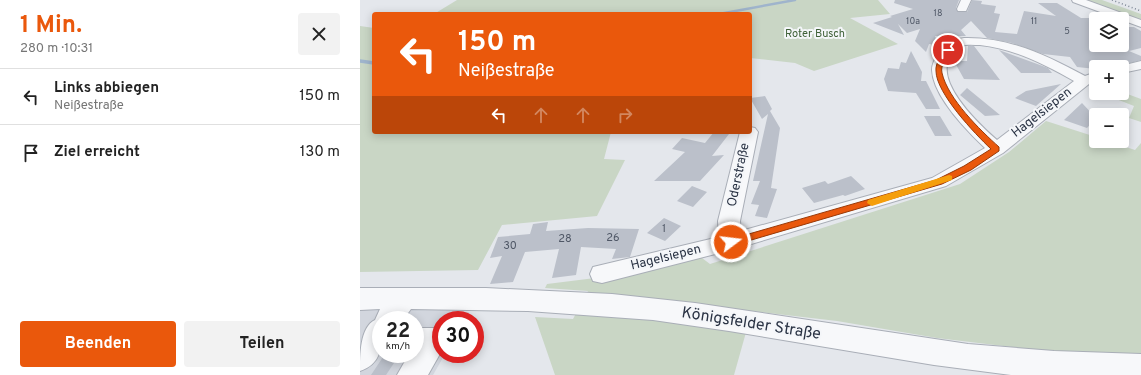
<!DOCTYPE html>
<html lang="de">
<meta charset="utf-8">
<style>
:root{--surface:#fff;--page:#f2f2f2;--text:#222;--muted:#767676;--line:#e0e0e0;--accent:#ea580c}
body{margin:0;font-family:Overpass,sans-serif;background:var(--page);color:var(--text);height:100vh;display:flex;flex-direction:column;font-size:15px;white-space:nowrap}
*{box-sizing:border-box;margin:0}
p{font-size:13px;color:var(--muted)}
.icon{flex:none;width:22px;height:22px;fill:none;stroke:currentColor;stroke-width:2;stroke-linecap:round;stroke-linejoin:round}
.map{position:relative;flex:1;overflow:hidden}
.side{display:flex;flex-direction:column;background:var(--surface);width:360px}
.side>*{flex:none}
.guide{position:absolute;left:12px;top:12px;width:380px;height:122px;border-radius:4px;box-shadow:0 2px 10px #0003;background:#ea580c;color:#fff;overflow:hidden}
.fabs{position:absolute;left:729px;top:12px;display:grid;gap:8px}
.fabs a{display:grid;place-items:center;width:40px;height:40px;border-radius:4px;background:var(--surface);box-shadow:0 2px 10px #0003;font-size:20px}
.speed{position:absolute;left:12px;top:311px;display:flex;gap:8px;font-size:20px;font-weight:700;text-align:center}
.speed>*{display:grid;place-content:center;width:52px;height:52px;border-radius:50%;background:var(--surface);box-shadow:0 2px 10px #0003;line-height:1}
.speed small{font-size:10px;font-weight:400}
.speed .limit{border:6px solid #d22;background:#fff;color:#111}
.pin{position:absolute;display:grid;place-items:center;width:34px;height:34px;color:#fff;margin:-17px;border:2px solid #fff;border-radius:50%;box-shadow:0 1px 4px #0007}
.me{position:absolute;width:44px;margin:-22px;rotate:75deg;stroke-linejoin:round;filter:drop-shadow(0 0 3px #0008)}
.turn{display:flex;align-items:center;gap:14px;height:84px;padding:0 20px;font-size:18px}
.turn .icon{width:52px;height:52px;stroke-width:2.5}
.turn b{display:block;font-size:28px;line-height:34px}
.lanes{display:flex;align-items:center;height:38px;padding:0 20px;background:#0003;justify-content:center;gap:20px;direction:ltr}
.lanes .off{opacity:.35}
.round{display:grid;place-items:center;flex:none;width:42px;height:42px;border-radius:4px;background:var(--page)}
.overview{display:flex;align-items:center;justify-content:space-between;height:68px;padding:0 20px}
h1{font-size:24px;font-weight:700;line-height:30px;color:var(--accent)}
.button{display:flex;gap:8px;margin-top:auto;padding:8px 20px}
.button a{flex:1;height:46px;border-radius:4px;background:var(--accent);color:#fff;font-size:16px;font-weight:700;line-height:46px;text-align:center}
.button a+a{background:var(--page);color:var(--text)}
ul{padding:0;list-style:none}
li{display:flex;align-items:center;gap:12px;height:56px;padding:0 20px;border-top:1px solid var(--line)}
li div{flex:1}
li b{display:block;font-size:15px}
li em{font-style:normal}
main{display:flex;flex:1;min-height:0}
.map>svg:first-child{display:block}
.built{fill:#d2d6de;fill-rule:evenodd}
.green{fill:#c9d6c5}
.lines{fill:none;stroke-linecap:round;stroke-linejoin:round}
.stream-far1{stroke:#9fb4cc;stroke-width:2.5}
.stream{stroke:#9fb4cc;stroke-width:3.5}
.building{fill:#bbc0ca}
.minor-casing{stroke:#a9aeb7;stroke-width:2}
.minor{fill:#f7f8fa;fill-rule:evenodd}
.rail{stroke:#7d8696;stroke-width:1.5;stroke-dasharray:1 2.5;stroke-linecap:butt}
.route{fill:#ea580c;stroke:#983908}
.slow{fill:#f59e0b}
.labels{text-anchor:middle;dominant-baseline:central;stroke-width:4;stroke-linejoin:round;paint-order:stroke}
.far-number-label{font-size:9px;fill:#4f5766}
.far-park-label{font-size:11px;fill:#3f6138;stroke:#f4f6f9}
.number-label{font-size:11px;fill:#4f5766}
.street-label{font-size:13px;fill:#2b3445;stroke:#f4f6f9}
.near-street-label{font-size:16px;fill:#2b3445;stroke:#f4f6f9}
</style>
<main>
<section class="side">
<div class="overview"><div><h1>1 Min.</h1><p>280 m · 10:31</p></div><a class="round"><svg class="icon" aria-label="close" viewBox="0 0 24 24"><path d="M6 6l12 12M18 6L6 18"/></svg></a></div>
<ul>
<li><svg class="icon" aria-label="left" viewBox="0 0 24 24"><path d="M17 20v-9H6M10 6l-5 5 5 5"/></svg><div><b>Links abbiegen</b><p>Neißestraße</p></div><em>150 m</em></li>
<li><svg class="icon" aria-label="arrive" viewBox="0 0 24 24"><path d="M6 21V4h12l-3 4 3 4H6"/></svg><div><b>Ziel erreicht</b></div><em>130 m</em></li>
</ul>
<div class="button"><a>Beenden</a><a>Teilen</a></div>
</section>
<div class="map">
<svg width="781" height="375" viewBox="0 0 781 375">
<rect width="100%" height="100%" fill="#e4e7ec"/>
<!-- built -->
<path class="built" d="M0,305h17l92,7 -4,8h-24v34h4l-12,21h-73zM21,320h34v34h-34z"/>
<!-- green -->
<path class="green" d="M97,0h421l12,14 -40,4 48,26 -84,27 -19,-8 -45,-5v-44h-316z
M725,0h17l39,14v7z
M0,26l14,2v104h237l-7,27 21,1 -28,56 -95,9 -24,45 -118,2z
M762,92l19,7v23l-12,-4 5,-12 -33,-13z
M686,121l50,16v4h12l27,9 6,-7v213l-97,-5 -107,-13 -100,-17 -85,-10 -18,64h-179l-20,-58 38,2 15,-28 -43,-3 2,-4 48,-6 103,-23 12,9 250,-80 49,-32z"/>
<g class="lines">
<!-- stream-far1 -->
<path class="stream-far1" d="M359,14l76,-14"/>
<!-- stream -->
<path class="stream" d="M0,61l14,2"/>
</g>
<!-- building -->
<path class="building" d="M535,0h64l-3,8 2,4h9l5,-12 10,1 -1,3 15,2 -2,7 6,1 -5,18 22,2 7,-23 32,5 -18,-13h19l24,15h15v29l10,4 16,-2v-22h12l7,4v17l-12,3 12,5v4l-25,7h-20v2l-19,-2 -7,-10 -27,-3 -31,-11 -25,-5 -16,-17 -10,9 5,6h-31l3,9 -9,-1 -3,8 -11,-11 5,-12 -13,4 -9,-9 6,11 -31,-12 19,-6 -2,-1 23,-7 -19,-6z
M608,46h6l26,34 -36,-1 -10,-18h13z
M639,50l41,15 8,3 4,5h-31z
M551,51l11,21 -1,9h5l14,28h-14l-10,-16 -28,-2 -4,-12 4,-11 11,1 2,-7 5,1z
M701,84l-25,22 -21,-8 11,-7z
M607,88l33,27 -15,1 -25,-21z
M405,96l7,13 -2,2 10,17 -9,60 6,1 -10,29 -12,-2 4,-11 -8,-1 9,-23h-7l15,-67 -6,5 -12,-21z
M722,103l14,15 -9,10 -23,-8z
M564,116h16l12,20h-17z
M354,132l15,2 -17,22 12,-1 -24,26h-46l31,-29 -13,-3 10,-11 23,5z
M491,176l14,13 -20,7 -2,-1 -29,8 -12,-15 23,-7 3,3z
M332,186l15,6 -14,15 -16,-6z
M304,218l17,8 -16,15 -18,-8z
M188,222l-2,9 42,-3 51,1 -9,28 -18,2 4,-10 -35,-2 -5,28 -24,3 7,-29 -34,3 -12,30 -23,2 12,-28 -12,2 8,-21 32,-3 3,-10z
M25,354h15l-14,21h-15z"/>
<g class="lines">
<defs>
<path id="minor" d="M601,0h10l-5,11h-8l-1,-2z
M712,0h14l55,20v7l-68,-25z
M604,38c45,-1 82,17 121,38l11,-4v9l-7,3 -86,69 -57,33 -215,64 -129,33 -9,-2 -3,-7 3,-7 126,-30 -1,-16 22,-89h10v-5l5,1 3,4 -18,89 1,10 191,-53 53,-30c-18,-17 -52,-52 -53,-78 0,-6 3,-12 7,-17 6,-9 13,-13 25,-15zM620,45c35,4 64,19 94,36l-77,59c-18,-16 -63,-57 -47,-84 2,-4 6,-8 11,-10 6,-2 13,-1 19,-1z
M781,61v8l-19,4v-6h-5z
M0,288h126l126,6 83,9 273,41 86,7 87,3v21h-130l-77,-10 -205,-34 -76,-11 -125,-9 -117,-2 -8,11h-22c0,23 4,42 -21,51 0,-16 0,-44 15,-51l5,-11 -20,1z
M55,328h18l8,3v21l-13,23h-31l12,-21h6z"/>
</defs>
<!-- minor casing -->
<use href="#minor" class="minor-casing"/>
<!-- minor -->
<use href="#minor" class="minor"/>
<!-- rail -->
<path class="rail" d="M752,0l29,11"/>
</g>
<!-- route -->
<path class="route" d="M586,49l4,1c-3,7 -10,15 -8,23 6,26 38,57 57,74v4l-28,19 -29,14 -211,62 -3,-1 -2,-3 2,-2 208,-60 28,-14 27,-17c-16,-15 -55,-56 -55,-78 -1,-8 6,-16 10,-22z"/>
<!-- slow -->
<path class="slow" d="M589,175l3,1v4l-80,26 -5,-3 1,-3z"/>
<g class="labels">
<!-- far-number labels -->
<g class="far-number-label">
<text x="578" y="13">18</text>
<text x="553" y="21">10a</text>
<text x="674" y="21">11</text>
<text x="707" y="31">5</text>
</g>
<!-- far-park labels -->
<g class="far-park-label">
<text x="455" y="34">Roter Busch</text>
</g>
<!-- number labels -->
<g class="number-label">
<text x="304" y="229">1</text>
<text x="253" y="238">26</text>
<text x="205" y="239">28</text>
<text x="150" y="246">30</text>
</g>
<!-- street labels -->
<g class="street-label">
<text transform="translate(682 113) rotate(-38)">Hagelsiepen</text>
<text transform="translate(379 175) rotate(-78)">Oderstraße</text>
<text transform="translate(306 258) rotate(-14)">Hagelsiepen</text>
</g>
<!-- near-street labels -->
<g class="near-street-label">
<text transform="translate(391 324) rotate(9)">Königsfelder Straße</text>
</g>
</g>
</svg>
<div class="fabs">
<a><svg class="icon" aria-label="layers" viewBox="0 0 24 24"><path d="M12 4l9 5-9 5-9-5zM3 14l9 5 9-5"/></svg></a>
<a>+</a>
<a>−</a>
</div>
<div class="speed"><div>22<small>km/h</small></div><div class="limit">30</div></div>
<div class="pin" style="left:588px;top:50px;background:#d93025"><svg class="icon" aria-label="arrive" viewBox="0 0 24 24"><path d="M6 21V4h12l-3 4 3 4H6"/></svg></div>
<svg class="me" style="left:371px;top:242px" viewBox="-20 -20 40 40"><circle r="17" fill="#ea580c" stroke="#fff" stroke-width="3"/><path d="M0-11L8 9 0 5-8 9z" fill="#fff"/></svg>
<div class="guide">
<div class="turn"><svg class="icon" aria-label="left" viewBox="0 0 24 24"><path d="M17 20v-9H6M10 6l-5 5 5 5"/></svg><div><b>150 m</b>Neißestraße</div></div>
<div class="lanes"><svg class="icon" aria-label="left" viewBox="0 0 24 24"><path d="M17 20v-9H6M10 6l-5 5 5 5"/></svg><svg class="icon off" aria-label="ahead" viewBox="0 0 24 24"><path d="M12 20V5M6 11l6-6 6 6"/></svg><svg class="icon off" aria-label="ahead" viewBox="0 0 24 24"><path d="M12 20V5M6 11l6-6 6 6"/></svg><svg class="icon off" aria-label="right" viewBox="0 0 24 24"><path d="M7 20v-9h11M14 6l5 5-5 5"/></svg></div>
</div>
</div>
</main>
